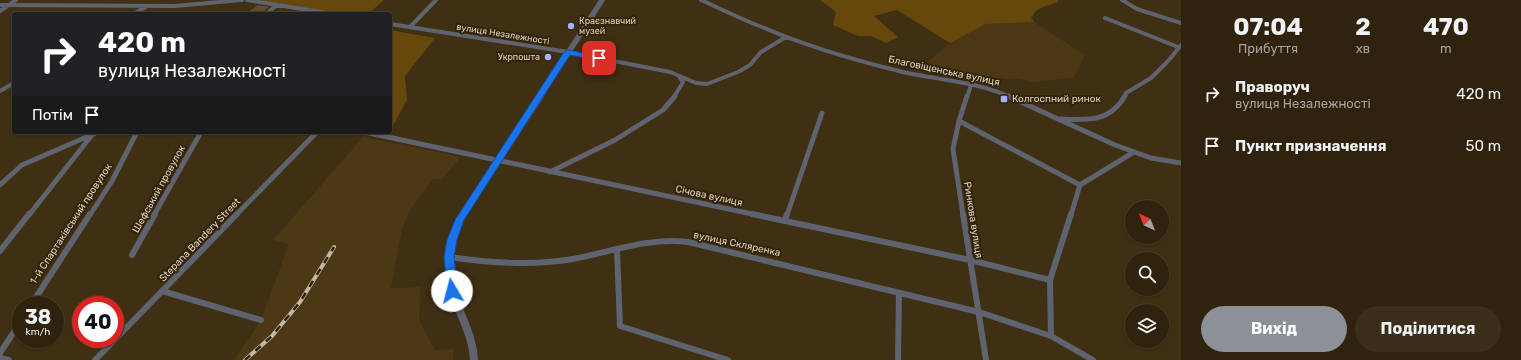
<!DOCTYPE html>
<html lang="uk">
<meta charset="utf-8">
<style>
:root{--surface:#2f230e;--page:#3b2f1c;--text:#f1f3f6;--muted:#a7a49e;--line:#4a402e;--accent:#8c9099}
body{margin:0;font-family:Rubik,sans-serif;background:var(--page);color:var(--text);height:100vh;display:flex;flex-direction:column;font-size:15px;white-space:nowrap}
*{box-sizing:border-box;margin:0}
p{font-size:13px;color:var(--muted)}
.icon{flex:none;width:22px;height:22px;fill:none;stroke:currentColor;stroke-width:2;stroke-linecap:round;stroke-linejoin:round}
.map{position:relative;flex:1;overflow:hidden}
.drawer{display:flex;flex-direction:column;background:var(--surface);width:340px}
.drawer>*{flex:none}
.guide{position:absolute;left:12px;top:12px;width:380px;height:122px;border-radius:4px;box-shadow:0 1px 3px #0004,0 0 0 1px var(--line);background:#202124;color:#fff;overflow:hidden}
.needle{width:26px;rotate:317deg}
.controls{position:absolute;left:1125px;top:200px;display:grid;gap:8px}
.controls a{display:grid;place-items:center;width:44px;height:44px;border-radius:50%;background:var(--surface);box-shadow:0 1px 3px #0004,0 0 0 1px var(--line);font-size:20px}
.speed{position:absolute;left:12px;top:296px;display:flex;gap:8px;font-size:20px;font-weight:700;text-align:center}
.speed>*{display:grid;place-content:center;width:52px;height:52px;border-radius:50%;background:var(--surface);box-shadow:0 1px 3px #0004,0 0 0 1px var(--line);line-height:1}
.speed small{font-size:10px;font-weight:400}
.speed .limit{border:6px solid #d22;background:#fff;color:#111}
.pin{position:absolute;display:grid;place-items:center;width:34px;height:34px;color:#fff;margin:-17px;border-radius:8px;box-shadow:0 2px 6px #0006}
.me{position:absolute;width:44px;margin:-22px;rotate:352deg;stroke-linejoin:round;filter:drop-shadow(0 0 3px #0008)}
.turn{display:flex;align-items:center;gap:14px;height:84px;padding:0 20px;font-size:18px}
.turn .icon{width:52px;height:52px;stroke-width:2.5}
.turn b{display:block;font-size:28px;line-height:34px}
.then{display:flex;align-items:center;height:38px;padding:0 20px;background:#0003;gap:8px;font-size:15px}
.eta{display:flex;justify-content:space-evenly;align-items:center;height:68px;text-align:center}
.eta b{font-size:24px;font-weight:700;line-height:28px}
.action{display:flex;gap:8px;margin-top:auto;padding:8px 20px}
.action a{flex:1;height:46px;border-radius:24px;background:var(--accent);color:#fff;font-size:16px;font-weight:700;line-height:46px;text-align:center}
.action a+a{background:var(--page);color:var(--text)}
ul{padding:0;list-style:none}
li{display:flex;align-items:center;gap:12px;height:52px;padding:0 20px}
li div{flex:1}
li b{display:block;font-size:15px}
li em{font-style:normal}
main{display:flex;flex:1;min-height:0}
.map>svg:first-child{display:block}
.built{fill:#4c3814}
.green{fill:#66480d}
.building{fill:#5e4d31}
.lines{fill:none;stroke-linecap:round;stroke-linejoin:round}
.minor-far2{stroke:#5f626f;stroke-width:4}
.minor-far1{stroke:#5f626f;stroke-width:5}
.minor{stroke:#5f626f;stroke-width:6}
.tertiary-far2{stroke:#5f626f;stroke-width:5.5}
.tertiary-far1{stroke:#5f626f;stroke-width:6}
.tertiary{stroke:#5f626f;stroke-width:8}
.rail-casing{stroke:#c2b7a5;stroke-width:4}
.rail{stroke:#342509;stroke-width:2.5;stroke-dasharray:7;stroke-linecap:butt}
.route{fill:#1a73e8;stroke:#114b97}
.poi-dot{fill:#a6b1fc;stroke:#342509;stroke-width:1.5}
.labels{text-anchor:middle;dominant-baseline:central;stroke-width:4;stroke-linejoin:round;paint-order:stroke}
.far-poi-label{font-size:9px;fill:#ddd3c3;stroke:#342509;text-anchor:start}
.far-street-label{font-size:9px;fill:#ddd3c3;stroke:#342509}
.street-label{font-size:10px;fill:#ddd3c3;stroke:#342509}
.poi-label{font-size:10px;fill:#ddd3c3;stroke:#342509;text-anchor:start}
</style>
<main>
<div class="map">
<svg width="1181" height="360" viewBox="0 0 1181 360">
<rect width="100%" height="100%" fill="#3f2f13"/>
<!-- built -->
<path class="built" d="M1034,22l51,33 -11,22 -38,5 -18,-3 -41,-1 -1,4 -58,-12 32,-27 36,-19z
M363,137l98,20 -20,23 -8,-1 -22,30 -9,19 -11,60 30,-1 -2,33 16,30 18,-1v11h-219l27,-40 28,-76 -16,-4z"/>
<!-- green -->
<path class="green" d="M258,0h126l-16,14h-27z
M820,0h238v2l-15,5 -7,4 -5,7 3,4 -48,2 -36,19 -53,-33 -23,6 24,21 -12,6 -15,-7h-13l-25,-11 3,-13z
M390,30l45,8 -30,38 2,24 -17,31z"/>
<!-- building -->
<path class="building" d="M258,5l11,2 -9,7h-15z"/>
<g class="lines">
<!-- minor-far2 -->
<path class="minor-far2" d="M247,0l86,14
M701,0c20,9 40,19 61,27 42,18 89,32 133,43 37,10 79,10 115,27
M1122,0l15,9 44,14
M0,5l175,1 67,-6
M0,11l16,-11
M133,14l13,-7
M266,14l11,-9
M1105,18l73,29
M390,24l178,28 102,20 26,11 11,1 31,-12 12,-7 11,-13 25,-15
M410,27l26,-27
M0,91l14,-8
M674,97l9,-15 -3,-4
M967,97l4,-12
M1124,97l2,-4 25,-15 18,-18 12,-15"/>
<!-- minor-far1 -->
<path class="minor-far1" d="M1008,96l107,49 36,13 30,5
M1060,119c27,1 49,4 65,-23
M959,121l121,64 -9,30
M364,132l393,83
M550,172l65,-32 48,-30 12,-14
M0,185l22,-20 76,-33
M1080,185l54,-33
M29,215l63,-80
M90,215l22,-34 25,-49
M154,215l47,-83
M236,215l81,-83
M787,215l35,-102
M963,215l-10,-66 6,-28 8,-25"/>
<!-- minor -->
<path class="minor" d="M752,214l218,46 80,20
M963,214l23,146
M785,221l2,-7
M617,250l3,76 108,34
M0,251l29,-37
M132,255l23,-41
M449,257c42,6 82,9 124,2 37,-7 77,-22 115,-17l291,70 72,24 42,24
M162,291l99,29
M31,305l59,-91
M1051,336l-1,-56 21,-66
M0,353l21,-32
M0,358l9,2
M95,360l142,-146
M898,360l1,-67"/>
<!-- tertiary-far2 -->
<path class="tertiary-far2" d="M540,97l62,-97"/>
<!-- tertiary-far1 -->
<path class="tertiary-far1" d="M462,215l79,-119"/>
<!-- tertiary -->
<path class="tertiary" d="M463,214c-15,26 -19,59 -7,87 7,20 17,37 18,59"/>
<defs>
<path id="rail" d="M245,360l27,-24 28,-34 34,-55"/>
</defs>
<!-- rail casing -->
<use href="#rail" class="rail-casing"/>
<!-- rail -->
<use href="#rail" class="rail"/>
</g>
<!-- route -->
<path class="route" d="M568,50l31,6 4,2 -4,3 -29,-6 -106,165 -7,20 -3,17 4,34 -2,3 -4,1 -3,-1 -2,-3 -3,-34 3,-17 8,-20 109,-168z"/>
<!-- markers -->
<g class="poi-dot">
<circle cx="571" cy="26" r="4"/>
<circle cx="548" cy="57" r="4"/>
<rect x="1000" y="95" width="8" height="8" rx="2"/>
</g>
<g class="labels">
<!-- far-poi labels -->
<g class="far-poi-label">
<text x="579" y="21">Краєзнавчий<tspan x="579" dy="10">музей</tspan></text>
<text x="540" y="57" text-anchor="end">Укрпошта</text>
</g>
<!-- far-street labels -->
<g class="far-street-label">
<text transform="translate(503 34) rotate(9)">вулиця Незалежності</text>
</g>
<!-- street labels -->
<g class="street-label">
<text transform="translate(944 71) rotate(12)">Благовіщенська вулиця</text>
<text transform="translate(159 189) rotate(-61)">Шефський провулок</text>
<text transform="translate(709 196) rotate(12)">Січова вулиця</text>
<text transform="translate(973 220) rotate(81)">Ринкова вулиця</text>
<text transform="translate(71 224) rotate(-57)">1-й Спартаківський провулок</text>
<text transform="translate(200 240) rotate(-46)">Stepana Bandery Street</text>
<text transform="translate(737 244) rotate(12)">вулиця Скляренка</text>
</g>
<!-- poi labels -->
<g class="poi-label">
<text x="1012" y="99">Колгоспний ринок</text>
</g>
</g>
</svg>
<div class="controls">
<a><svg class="needle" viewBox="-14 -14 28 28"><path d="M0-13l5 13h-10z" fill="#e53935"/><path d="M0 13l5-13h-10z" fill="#a7a49e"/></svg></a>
<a><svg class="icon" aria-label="search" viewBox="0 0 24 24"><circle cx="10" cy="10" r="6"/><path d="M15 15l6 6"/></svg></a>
<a><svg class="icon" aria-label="layers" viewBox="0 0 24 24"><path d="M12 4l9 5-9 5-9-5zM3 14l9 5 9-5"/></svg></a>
</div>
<div class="speed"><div>38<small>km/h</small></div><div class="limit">40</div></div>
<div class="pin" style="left:599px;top:58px;background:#d93025"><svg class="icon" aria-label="arrive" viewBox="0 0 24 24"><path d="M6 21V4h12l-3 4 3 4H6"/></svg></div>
<svg class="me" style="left:452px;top:291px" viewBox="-20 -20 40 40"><circle r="19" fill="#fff"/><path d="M0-13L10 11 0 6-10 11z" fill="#1a73e8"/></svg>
<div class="guide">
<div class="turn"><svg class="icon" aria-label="right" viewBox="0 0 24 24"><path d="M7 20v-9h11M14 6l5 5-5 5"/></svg><div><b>420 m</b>вулиця Незалежності</div></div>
<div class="then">Потім<svg class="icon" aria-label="arrive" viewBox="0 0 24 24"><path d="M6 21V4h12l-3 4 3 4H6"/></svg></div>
</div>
</div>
<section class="drawer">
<div class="eta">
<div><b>07:04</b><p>Прибуття</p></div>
<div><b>2</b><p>хв</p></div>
<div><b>470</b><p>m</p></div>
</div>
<ul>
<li><svg class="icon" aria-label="right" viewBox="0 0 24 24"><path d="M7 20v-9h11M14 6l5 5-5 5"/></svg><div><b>Праворуч</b><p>вулиця Незалежності</p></div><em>420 m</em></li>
<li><svg class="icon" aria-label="arrive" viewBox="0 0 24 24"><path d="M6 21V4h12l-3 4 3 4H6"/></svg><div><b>Пункт призначення</b></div><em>50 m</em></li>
</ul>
<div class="action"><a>Вихід</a><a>Поділитися</a></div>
</section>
</main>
